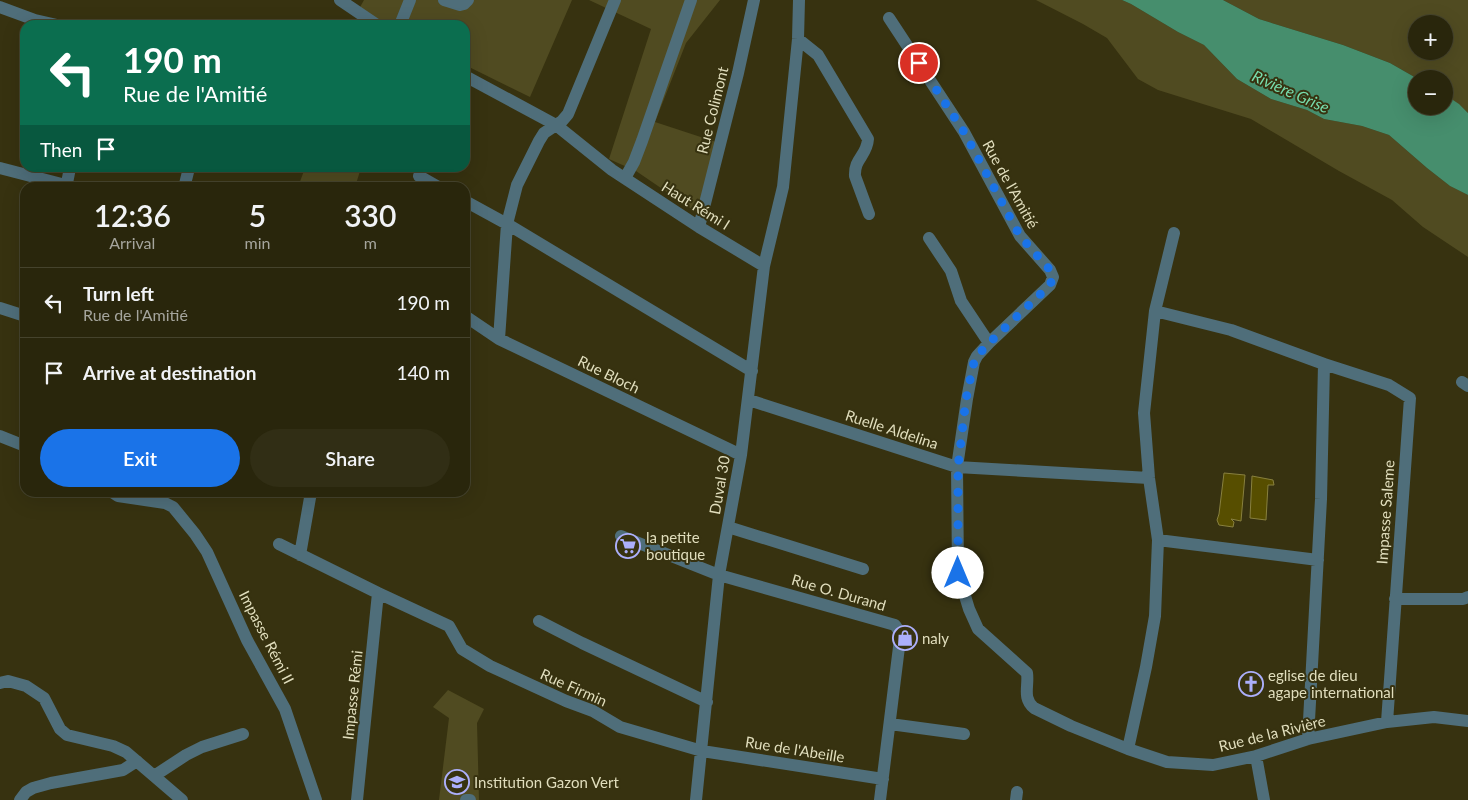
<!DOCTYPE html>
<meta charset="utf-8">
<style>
:root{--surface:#29260c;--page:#312e15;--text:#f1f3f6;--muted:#a5a59d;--line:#45432d;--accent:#1a73e8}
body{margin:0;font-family:Lato,sans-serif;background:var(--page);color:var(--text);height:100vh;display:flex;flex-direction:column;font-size:19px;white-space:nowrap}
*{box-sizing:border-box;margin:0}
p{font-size:16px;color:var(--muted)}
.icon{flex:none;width:28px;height:28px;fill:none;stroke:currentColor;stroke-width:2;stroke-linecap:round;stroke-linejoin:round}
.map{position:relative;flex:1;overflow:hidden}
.side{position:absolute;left:20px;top:182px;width:450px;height:315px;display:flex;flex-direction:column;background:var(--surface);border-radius:15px;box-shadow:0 5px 20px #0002,0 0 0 1px var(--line)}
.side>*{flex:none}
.hud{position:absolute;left:20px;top:20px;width:450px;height:152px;border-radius:15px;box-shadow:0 5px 20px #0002,0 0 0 1px var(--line);background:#0b6e4f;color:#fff;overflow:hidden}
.fabs{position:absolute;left:1408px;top:15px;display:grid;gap:10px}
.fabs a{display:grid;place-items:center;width:45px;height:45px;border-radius:50%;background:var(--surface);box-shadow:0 5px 20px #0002,0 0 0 1px var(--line);font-size:25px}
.pin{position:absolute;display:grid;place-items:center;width:42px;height:42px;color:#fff;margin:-21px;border:2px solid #fff;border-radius:50%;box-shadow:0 1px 5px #0007}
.me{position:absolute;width:55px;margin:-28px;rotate:0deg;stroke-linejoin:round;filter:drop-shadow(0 0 4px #0008)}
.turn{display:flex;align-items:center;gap:18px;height:105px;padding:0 20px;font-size:22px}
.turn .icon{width:65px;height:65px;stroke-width:2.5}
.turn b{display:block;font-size:35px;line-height:42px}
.then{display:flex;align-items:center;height:48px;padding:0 20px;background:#0003;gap:10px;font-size:19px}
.eta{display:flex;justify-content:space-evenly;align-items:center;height:85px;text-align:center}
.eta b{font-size:30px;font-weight:600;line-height:35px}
.action{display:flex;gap:10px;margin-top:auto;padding:10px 20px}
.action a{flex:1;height:58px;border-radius:30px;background:var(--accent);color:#fff;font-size:20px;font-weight:600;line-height:58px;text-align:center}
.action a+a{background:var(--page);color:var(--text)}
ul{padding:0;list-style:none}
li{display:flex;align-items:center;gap:15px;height:70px;padding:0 20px;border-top:1px solid var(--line)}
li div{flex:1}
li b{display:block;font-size:19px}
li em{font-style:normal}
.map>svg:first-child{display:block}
.green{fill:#504b21;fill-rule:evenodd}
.water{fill:#468e6d}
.building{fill:#574e00;stroke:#88803f}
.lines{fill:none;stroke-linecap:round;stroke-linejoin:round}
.street{stroke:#4f6e7a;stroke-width:12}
.route{stroke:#1a73e8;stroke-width:9;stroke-dasharray:0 16.2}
.labels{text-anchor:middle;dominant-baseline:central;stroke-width:4;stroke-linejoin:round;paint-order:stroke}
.street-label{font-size:15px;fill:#e1debd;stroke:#373210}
.poi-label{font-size:15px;fill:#e1debd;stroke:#373210;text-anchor:start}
.water-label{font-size:16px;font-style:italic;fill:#77ddad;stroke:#373210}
</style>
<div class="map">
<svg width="1468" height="800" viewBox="0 0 1468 800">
<rect width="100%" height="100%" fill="#373210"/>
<!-- green -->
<path class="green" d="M364,0h208l-42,97 -65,-32v-40h-103l-3,-16z
M589,0h131l-34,43 -31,79 64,21 -20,71 -63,-43 -27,-12 42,-130z
M1036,0h86l9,4 47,28 26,13 33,34 34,20 36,11 17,9 38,7 27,9 38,33 23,18 18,9v62l-45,-30 -31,-27 -53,-29 -88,-52 -93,-29 -20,-11 -31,-41 -24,-14z
M1223,0h245v113l-10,-9 -14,-10v-15h-26l-28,-16 -47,-18 -84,-26zM1416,24h28v27h-28z
M305,168h56l-6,19h-57z
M448,690l36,19 -7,14 2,77h-40l10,-82 -16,-11z"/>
<!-- water -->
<path class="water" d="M1122,0h101l36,19 84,26 47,18 28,16h-2v27h28v-12l15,10 9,9v82l-18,-9 -23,-18 -38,-33 -27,-9 -38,-7 -17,-9 -36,-11 -34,-20 -33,-34 -26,-13 -47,-28z"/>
<!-- building -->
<path class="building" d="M1224,473l21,2 -4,46 -10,-2 3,3 -1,5 -14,-2 -2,-5 2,-6z
M1252,476l21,4 1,5h-6l-2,35 -16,-2z"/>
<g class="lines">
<!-- street -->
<path class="street" d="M340,0l37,25
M444,0l16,5 4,-1 4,-4
M0,7l35,13 22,5
M889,18l75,114 56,104 30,34 3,7 -3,8 -61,58 -12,13 -3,6 -7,37 -10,68 1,106 11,36 9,20 49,44c2,13 -5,25 7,35l37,18 57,23 39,13 46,3 43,-9 52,-17 79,-17 47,-5 34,4
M400,25l10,-25
M798,39l20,16 50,84c-1,17 -14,19 -13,37l14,38
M465,76l91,49 56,45 87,57 65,39
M0,168l77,20
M419,176l21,12
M625,178l9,-16 8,-21 49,-141
M66,188l4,-20
M184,188l5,-20
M465,201l42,23 245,147
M699,227l39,-154 16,-73
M929,238l22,33 10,30 28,42
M0,308l25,8
M1155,311l19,-78
M465,316l34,23 242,116
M499,339l8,-115 10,-39 22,-44 5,-8 18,-12 6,-7 47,-114
M1324,364l65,21 21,13 -23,324
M1462,382l6,4
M749,400l208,67 192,11
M0,436l25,10
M112,492l6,4 47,7 8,4 22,27 12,18 40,88 38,69 31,91
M728,527l135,42
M621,536l98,39 176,50 4,6 1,8 -20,161
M1158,540l160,20
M279,544l99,49 71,33 13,23 28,17 76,35 27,10 27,16 82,24 181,28
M300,555l11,-63
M1395,599h68l5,-2
M539,621l43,22 125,59
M0,683l8,-2 18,5 18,12 16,31 7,6 46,11 13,6 56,48
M890,724l74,10
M1128,749l18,-82 9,-51 3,-76 -9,-62 -5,-65 11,-102 76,19 93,34 -3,135 -13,240
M1256,756l8,44
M154,776l32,-21 16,-8 41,-13
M20,800l6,-8 7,-4 18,-5 72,-13 14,-9
M357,800l21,-207
M466,800h4
M696,800l23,-225 22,-120 23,-189 19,-79 15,-148 1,-39
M1016,800l1,-8"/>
</g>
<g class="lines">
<!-- route -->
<path class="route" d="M919,63l45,69 56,104 30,34 3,7 -3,8 -61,58 -12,13 -3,6 -8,37 -8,68v106"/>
</g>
<!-- icons -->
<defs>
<symbol id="supermarket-ring" viewBox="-11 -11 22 22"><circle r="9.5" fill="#373210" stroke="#acaffb" stroke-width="1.5"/><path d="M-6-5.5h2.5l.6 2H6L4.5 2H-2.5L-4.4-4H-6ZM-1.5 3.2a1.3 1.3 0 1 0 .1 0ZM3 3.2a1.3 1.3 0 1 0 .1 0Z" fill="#acaffb"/></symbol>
<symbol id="shop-ring" viewBox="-11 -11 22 22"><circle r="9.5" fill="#373210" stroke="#acaffb" stroke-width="1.5"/><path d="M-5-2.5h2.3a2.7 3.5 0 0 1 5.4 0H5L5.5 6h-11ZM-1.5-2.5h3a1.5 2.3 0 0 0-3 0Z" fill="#acaffb"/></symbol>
<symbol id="church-ring" viewBox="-11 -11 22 22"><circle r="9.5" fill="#373210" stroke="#acaffb" stroke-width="1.5"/><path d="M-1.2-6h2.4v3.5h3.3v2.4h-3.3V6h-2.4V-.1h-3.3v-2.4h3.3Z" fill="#acaffb"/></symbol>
<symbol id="school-ring" viewBox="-11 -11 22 22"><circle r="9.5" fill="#373210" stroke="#acaffb" stroke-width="1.5"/><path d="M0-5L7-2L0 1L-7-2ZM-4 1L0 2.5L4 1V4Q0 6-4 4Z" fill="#acaffb"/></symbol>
</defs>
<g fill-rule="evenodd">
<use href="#supermarket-ring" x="614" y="532" width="28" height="28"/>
<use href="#shop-ring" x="891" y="624" width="28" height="28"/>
<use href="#church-ring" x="1237" y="670" width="28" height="28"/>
<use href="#school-ring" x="443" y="768" width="28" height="28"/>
</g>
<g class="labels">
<!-- street labels -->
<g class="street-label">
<text transform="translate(712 110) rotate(-76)">Rue Colimont</text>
<text transform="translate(1011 184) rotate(61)">Rue de l'Amitié</text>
<text transform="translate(696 205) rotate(32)">Haut Rémi I</text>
<text transform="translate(609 374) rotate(26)">Rue Bloch</text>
<text transform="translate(892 429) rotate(18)">Ruelle Aldelina</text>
<text transform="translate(719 485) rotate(-80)">Duval 30</text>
<text transform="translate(1385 512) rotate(-86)">Impasse Saleme</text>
<text transform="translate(839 592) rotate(16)">Rue O. Durand</text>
<text transform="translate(267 637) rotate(63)">Impasse Rémi II</text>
<text transform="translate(574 687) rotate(24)">Rue Firmin</text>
<text transform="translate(352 695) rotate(-84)">Impasse Rémi</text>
<text transform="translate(1272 733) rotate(-14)">Rue de la Rivière</text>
<text transform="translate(795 749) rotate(9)">Rue de l'Abeille</text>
</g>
<!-- poi labels -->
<g class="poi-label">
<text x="646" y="537">la petite<tspan x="646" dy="17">boutique</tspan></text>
<text x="922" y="638">naly</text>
<text x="1268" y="675">eglise de dieu<tspan x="1268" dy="17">agape international</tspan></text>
<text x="474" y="782">Institution Gazon Vert</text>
</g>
<!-- water labels -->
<g class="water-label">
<text transform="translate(1291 91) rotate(24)">Rivière Grise</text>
</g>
</g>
</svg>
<div class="fabs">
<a>+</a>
<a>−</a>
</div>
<div class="pin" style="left:919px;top:63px;background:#d93025"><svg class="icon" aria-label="arrive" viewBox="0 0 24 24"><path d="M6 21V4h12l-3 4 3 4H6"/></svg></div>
<svg class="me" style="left:958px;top:573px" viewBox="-20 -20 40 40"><circle r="19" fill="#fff"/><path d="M0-13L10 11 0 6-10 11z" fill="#1a73e8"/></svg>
<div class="hud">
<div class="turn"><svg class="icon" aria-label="left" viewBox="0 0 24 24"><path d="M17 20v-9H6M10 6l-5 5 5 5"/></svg><div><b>190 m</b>Rue de l'Amitié</div></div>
<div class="then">Then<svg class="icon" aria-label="arrive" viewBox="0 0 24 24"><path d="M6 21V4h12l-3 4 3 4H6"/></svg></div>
</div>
<section class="side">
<div class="eta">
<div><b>12:36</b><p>Arrival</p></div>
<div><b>5</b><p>min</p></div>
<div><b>330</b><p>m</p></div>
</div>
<ul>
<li><svg class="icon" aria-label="left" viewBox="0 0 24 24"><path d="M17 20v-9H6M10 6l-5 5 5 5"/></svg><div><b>Turn left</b><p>Rue de l'Amitié</p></div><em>190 m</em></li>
<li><svg class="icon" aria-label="arrive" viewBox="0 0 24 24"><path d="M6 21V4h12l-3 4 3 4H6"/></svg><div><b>Arrive at destination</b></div><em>140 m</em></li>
</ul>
<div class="action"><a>Exit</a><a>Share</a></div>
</section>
</div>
